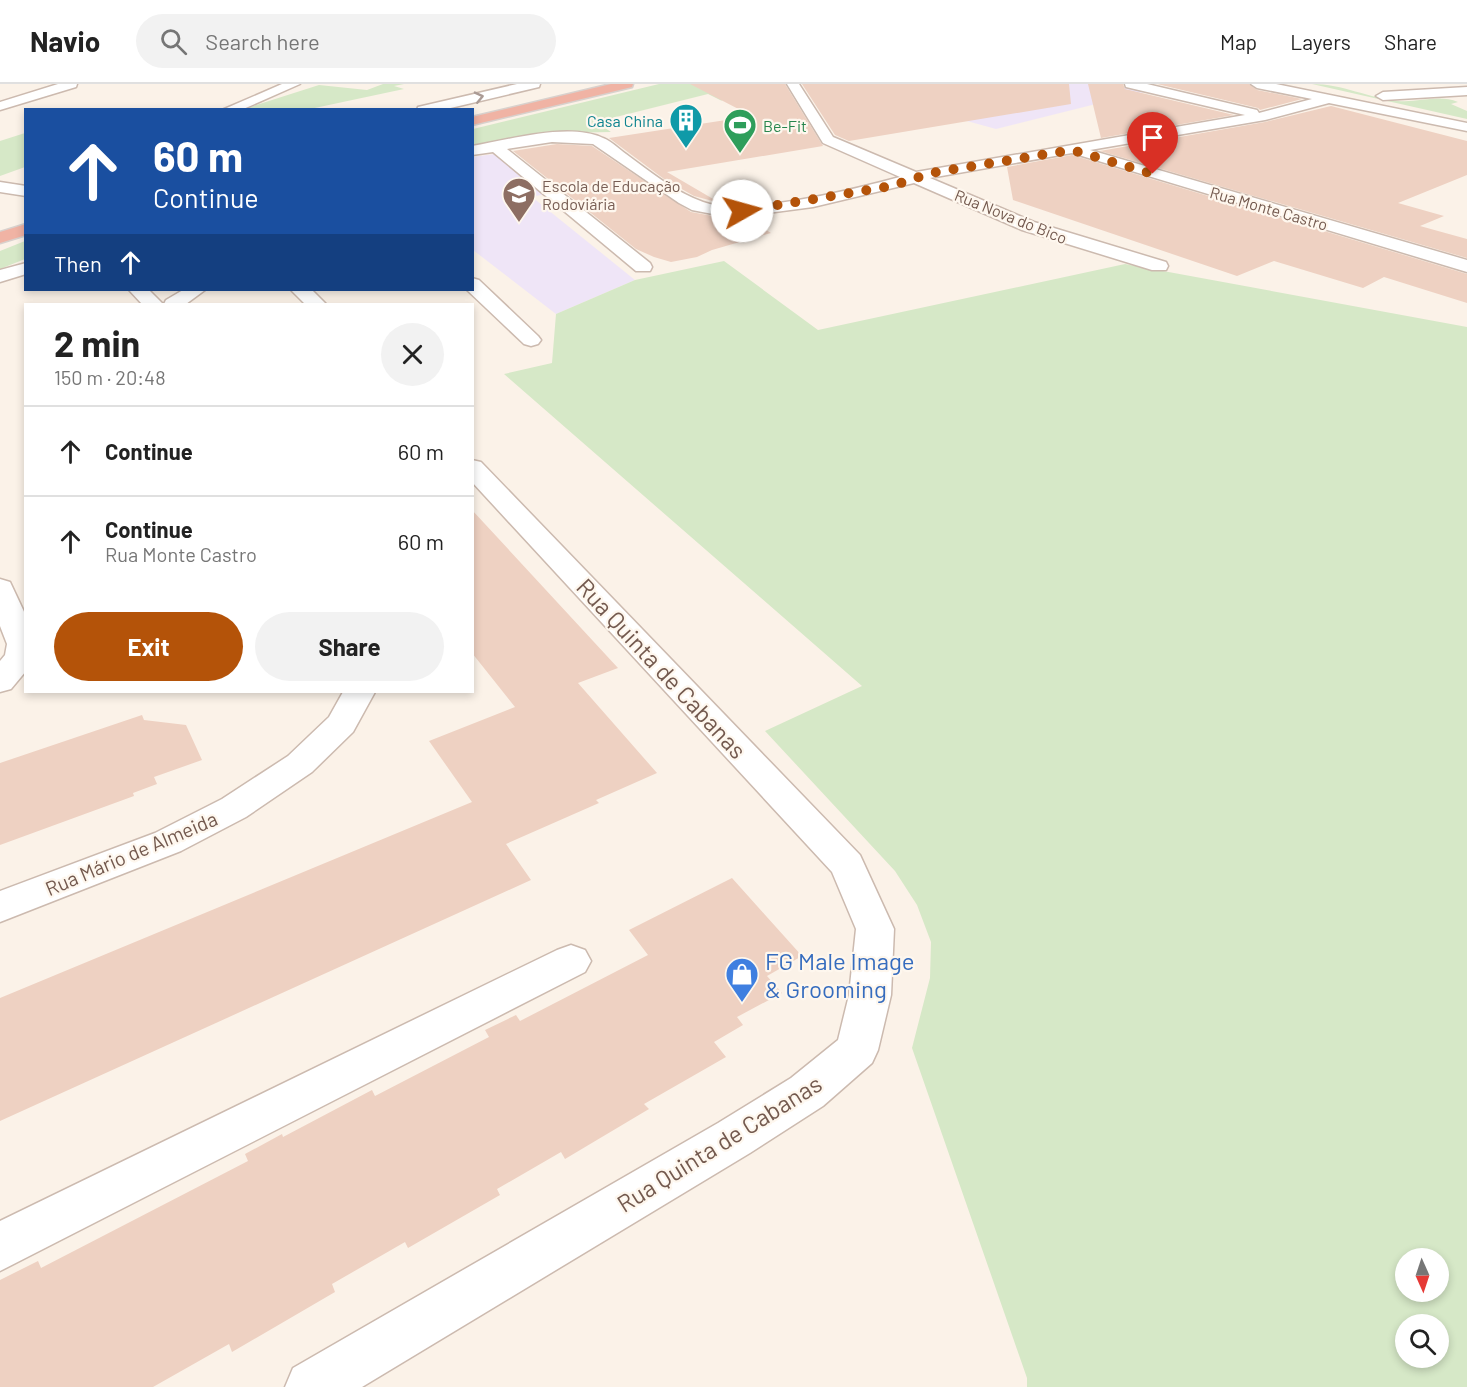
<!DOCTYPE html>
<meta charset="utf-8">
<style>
:root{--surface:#fff;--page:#f2f2f2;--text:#222;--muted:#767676;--line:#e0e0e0;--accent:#b45309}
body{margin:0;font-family:Barlow,sans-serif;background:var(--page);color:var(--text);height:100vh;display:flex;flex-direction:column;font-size:22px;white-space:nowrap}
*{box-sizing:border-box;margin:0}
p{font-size:20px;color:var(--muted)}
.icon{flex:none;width:33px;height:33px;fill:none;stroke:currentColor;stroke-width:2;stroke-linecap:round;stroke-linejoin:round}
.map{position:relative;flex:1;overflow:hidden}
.side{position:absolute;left:24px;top:219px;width:450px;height:390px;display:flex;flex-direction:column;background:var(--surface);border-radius:0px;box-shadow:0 3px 9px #0003}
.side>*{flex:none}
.top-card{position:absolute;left:24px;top:24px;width:450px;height:183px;border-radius:0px;box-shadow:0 3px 9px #0003;background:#1a4fa0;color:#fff;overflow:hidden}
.needle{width:39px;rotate:177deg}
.controls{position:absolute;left:1395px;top:1164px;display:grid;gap:12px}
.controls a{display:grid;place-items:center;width:54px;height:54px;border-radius:50%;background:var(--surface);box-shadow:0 3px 9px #0003;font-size:30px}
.pin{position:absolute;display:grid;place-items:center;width:51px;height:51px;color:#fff;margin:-62px -26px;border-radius:50% 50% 50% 0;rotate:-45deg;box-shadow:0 0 6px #0007}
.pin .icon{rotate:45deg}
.me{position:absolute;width:66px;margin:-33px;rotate:83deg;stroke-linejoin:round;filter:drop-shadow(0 0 4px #0008)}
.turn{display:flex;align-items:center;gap:21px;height:126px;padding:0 30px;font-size:27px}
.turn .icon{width:78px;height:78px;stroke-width:2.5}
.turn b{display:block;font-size:42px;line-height:51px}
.then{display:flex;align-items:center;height:57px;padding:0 30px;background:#0003;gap:12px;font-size:22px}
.round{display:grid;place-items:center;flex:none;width:63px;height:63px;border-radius:32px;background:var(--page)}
.summary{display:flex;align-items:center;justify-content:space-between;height:102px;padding:0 30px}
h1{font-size:36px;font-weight:700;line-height:45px}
.primary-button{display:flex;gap:12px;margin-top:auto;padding:12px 30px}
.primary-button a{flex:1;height:69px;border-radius:36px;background:var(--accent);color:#fff;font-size:24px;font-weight:700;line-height:69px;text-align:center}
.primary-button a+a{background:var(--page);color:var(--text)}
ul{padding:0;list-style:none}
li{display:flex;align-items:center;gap:18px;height:90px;padding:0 30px;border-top:2px solid var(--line)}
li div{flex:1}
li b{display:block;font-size:22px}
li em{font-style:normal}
header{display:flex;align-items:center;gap:36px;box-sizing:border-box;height:84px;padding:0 30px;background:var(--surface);border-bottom:2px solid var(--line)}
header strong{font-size:28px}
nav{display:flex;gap:33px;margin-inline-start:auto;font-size:21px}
.search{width:420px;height:54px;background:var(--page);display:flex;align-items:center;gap:15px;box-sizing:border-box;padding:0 21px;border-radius:33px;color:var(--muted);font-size:22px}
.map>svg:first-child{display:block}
.education{fill:#efe5f7}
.green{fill:#d6e8c7;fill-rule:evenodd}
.building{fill:#eed1c2}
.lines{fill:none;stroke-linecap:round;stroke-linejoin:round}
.minor-casing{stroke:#ccbaaf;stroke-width:3}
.highway-casing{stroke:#d8d1cd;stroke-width:3}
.minor{fill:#fff;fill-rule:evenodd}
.highway{fill:#f0b3a4;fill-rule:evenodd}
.oneway{stroke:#ab9b95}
.route{stroke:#b45309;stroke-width:10;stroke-dasharray:0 18}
.labels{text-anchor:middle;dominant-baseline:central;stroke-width:4.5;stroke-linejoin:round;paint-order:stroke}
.far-culture-label{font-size:16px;fill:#0d838f;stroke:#fef7ee;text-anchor:end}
.far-leisure-label{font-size:16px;fill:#27864d;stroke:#fef7ee;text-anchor:start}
.far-education-label{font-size:16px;fill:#785e54;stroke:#fef7ee;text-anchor:start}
.far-street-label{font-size:16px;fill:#73594e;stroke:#fef7ee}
.street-label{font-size:20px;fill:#73594e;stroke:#fef7ee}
.near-street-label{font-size:24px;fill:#73594e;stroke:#fef7ee}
.near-shop-label{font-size:24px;fill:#366cbe;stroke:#fef7ee;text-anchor:start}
</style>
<header>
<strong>Navio</strong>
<div class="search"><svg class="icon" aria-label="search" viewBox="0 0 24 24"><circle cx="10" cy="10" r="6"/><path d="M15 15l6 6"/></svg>Search here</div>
<nav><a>Map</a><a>Layers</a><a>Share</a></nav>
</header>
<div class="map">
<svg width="1467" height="1303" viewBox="0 0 1467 1303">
<rect width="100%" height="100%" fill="#fbf2e8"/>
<!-- education -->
<path class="education" d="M908,0h203l33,8 -148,37 -69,-19z
M495,70l50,40 -13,3 103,83 -79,34 -83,-64 -1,-93z"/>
<!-- green -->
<path class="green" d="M383,0h21l-10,2 10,3 -94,20h-66l75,-24 48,5z
M659,0h54l9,17 -14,-7 -112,28 15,10 -50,1 -88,13v-17z
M1312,0c31,0 56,14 86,17 21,2 40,-7 60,1l-7,2 16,7v8z
M25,49v34l-25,9v-35z
M25,157v18l-25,10v-18z
M724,177l94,69 307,-66 342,63v1060h-440v-9l-115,-330 18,-70 1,-36 -14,-37 -22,-34 -130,-140 97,-45 -358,-312 48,-11 4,-49 79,-34zM1406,1174h32v34h-32zM1406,1240h32v34h-32z"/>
<!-- building -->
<path class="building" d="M690,0h95l38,62 -156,26 53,31 -26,-7 -30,-17 -55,-41 143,-22z
M802,0h267l2,20 -222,37 -14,-6z
M1088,0h35l2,5 109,26 -133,23z
M1157,0h92l8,6 45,9 -42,11 -2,-2z
M1331,22l136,35v34l-69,28 46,13 -24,10 47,13v19l-367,-107 165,-29z
M557,60l35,2 99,66 27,5 28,1 25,15 -59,17 -15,7 -26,5 -17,-5 -18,-8 -123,-98z
M1072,71l395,119v29l-83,-26 -21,11 -89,-27 -37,15 -224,-76 -6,-33z
M472,426l146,158 -40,15 79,90 -61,27 3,3 -93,41 25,36 -531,241v-123l472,-196 -43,-61 86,-34 -43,-54z
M142,631l2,5 42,5 16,35 -48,17 3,7 -24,9 1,3 -134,49v-82z
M732,794l70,78 -35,20 15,17 -45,24 6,8 -29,17 12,15 -82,47 5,5 -84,50 -4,-7 -64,37 3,6 -92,53 -3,-6 -73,42 3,8 -103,60 -3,-8 -76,43h-153v-107l38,-19 3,7 207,-107 -3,-7 37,-20 1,3 89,-47 3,6 114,-59 -4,-7 31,-15 4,6 128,-66 -19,-25z"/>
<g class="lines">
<defs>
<path id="minor" d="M58,0h19l-1,3 -76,23v-8z
M282,0h18l-59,26h-19z
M517,0h23l-1,3 -97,23h-25l1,-3z
M787,0h12l34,53 83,35 329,-57 -119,-28 -1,-3h22l110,26 2,3 53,-14 -55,-11 -6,-4h25l191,39v8l-138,-28 -64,17 -175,30 377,110v12l-395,-119 -142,25 104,44 132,40 2,4 -2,4h-14l-130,-40 -108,-47 -101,24 -68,9 -27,-1 -26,-5 -13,-7 -86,-59 -41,-2 -45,7 143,114 2,4 -2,4h-14l-143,-119 -21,3v-9c36,-6 97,-24 131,-8 8,3 16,11 23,16 23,17 49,38 77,48 42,15 152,-13 197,-25l-77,-34z
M1467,3v8l-84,5 -7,-4 7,-4z
M0,98l26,4v10l-26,-4z
M26,179v11l-26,8v-12z
M472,194l7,2 59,56 3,4 -3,4 -7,2 -7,-2 -57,-54h5z
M129,206h20l14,14h-21z
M183,206h22l-19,14h-22l2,-4z
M291,206h21l14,14h-21z
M472,376l9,2 379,393 34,74 -3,66 -13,55 -6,13 -49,43 -73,47 -388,234h-77l8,-19 425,-245 73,-45 47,-38 11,-45 7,-66 -24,-57 -360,-390z
M0,495l10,3 16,34v55l-15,18 -11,3v-31l5,-6 2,-11 -7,-18z
M343,608h32l-22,40 -41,40 -66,45 -65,34 -181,71v-31l155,-58 67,-34 66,-43 41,-39z
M571,861l14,5 6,11 -6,11 -585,299v-50l557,-271z"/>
<path id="highway" d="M611,0h22l-1,3 -160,38v-8z
M26,140v11l-26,8v-11z"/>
</defs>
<!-- minor casing -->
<use href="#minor" class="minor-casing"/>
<!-- highway casing -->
<use href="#highway" class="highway-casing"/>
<!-- minor -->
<use href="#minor" class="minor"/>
<!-- highway -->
<use href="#highway" class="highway"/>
</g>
<!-- one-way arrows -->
<defs><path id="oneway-chevron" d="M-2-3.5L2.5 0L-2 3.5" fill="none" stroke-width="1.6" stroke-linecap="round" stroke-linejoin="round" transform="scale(1.5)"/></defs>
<use class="oneway" href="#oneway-chevron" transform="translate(479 13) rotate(-13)"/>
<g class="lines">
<!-- route -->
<path class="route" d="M742,127l150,-25 39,-13 141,-23 81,24"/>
</g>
<!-- icons -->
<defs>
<symbol id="building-pin" viewBox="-11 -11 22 30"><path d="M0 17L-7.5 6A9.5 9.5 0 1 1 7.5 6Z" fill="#0f9aa8" stroke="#fef7ee"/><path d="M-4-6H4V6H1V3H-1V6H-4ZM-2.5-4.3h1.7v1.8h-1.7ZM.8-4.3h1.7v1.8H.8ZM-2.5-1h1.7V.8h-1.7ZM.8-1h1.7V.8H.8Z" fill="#fff"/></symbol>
<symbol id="stadium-pin" viewBox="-11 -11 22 30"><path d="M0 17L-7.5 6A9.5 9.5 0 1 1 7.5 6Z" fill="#2e9e5b" stroke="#fef7ee"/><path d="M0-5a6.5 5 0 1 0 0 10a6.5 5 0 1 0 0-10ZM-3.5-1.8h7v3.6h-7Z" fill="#fff"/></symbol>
<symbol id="school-pin" viewBox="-11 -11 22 30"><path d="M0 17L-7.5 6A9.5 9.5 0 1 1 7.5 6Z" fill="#8d6e63" stroke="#fef7ee"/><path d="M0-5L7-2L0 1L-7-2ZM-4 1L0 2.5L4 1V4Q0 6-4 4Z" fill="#fff"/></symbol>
<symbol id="shop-pin" viewBox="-11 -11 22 30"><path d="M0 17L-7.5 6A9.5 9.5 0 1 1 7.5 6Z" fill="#3f7fe0" stroke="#fef7ee"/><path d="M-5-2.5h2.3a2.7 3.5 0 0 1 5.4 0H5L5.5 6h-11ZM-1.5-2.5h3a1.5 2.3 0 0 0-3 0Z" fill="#fff"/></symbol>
</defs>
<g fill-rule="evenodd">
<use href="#building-pin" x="667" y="17" width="38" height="52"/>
<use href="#stadium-pin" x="721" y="22" width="38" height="52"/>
<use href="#school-pin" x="500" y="91" width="38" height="52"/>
<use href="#shop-pin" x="723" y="871" width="38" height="52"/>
</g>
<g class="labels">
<!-- far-culture labels -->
<g class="far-culture-label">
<text x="663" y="36">Casa China</text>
</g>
<!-- far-leisure labels -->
<g class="far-leisure-label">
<text x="763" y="41">Be-Fit</text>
</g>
<!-- far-education labels -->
<g class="far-education-label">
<text x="542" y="101">Escola de Educação<tspan x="542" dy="18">Rodoviária</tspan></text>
</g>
<!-- far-street labels -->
<g class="far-street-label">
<text transform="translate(1269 124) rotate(16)">Rua Monte Castro</text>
<text transform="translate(1011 132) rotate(22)">Rua Nova do Bico</text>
</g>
<!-- street labels -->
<g class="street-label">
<text transform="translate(131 769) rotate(-23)">Rua Mário de Almeida</text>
</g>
<!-- near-street labels -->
<g class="near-street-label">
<text transform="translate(662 584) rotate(47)">Rua Quinta de Cabanas</text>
<text transform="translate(719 1059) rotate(-32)">Rua Quinta de Cabanas</text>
</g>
<!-- near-shop labels -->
<g class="near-shop-label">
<text x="765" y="876">FG Male Image<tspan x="765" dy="28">&amp; Grooming</tspan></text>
</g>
</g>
</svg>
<div class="controls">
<a><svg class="needle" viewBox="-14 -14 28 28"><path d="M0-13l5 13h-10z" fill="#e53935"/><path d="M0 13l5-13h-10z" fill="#767676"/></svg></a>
<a><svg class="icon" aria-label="search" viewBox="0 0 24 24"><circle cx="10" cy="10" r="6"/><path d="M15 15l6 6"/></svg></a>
</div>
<div class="pin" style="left:1153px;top:90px;background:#d93025"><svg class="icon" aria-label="arrive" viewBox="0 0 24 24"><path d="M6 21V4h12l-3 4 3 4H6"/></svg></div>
<svg class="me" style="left:742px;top:127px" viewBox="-20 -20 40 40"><circle r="19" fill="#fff"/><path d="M0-13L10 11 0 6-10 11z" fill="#b45309"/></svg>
<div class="top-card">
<div class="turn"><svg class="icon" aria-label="ahead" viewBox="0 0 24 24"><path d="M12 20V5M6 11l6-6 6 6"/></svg><div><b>60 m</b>Continue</div></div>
<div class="then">Then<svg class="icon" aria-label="ahead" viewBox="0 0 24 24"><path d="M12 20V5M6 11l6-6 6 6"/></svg></div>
</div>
<section class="side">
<div class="summary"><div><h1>2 min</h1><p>150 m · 20:48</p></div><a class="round"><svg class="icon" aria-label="close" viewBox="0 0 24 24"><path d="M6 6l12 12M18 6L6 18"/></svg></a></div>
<ul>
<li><svg class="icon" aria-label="ahead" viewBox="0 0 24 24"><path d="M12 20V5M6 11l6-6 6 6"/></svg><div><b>Continue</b></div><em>60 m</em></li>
<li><svg class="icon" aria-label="ahead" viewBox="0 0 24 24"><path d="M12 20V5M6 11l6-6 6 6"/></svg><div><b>Continue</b><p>Rua Monte Castro</p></div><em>60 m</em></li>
</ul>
<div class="primary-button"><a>Exit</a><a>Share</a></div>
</section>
</div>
